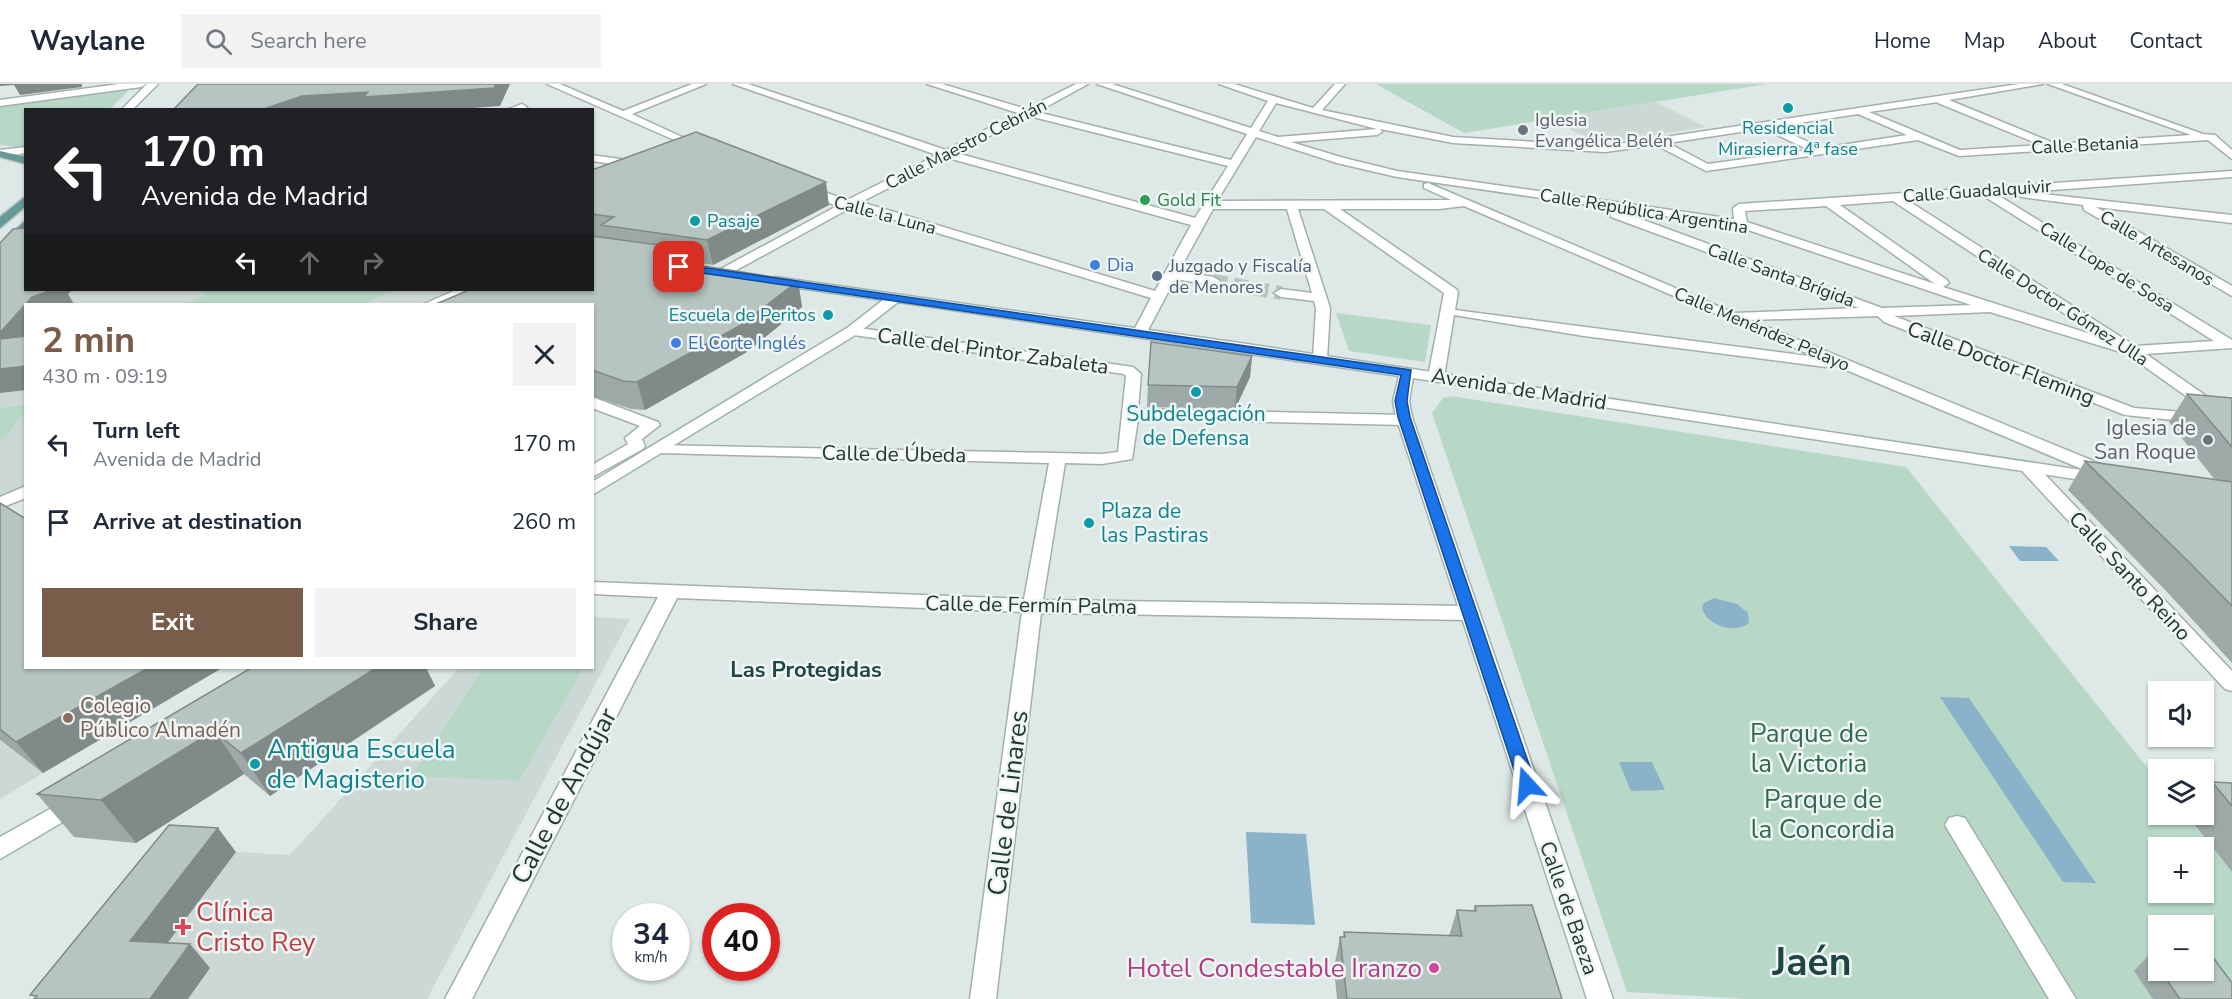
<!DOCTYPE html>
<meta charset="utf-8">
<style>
:root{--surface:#fff;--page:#f2f2f3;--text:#1f2937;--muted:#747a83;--line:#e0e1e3;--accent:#795c49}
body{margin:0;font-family:"Nunito Sans",sans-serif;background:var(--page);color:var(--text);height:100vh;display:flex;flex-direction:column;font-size:22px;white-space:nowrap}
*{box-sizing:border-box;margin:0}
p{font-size:20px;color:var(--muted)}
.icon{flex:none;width:33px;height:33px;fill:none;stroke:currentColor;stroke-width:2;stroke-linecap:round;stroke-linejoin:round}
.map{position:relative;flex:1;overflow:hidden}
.drawer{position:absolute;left:24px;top:219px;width:570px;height:366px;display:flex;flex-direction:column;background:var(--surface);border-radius:0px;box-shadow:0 2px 4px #0004}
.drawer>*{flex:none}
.guide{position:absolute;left:24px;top:24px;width:570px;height:183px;border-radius:0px;box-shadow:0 2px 4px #0004;background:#202124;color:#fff;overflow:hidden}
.buttons{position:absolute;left:2148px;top:597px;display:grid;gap:12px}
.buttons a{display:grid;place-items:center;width:66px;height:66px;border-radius:0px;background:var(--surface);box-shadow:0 2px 4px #0004;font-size:30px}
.speed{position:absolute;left:612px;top:819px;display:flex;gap:12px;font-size:30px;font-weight:700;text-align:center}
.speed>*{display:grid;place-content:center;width:78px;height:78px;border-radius:50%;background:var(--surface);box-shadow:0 2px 4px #0004;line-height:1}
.speed small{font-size:15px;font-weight:400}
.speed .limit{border:9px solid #d22;background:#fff;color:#111}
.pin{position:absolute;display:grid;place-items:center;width:51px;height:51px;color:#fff;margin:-26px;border-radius:12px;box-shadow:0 3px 9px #0006}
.me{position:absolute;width:66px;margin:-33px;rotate:341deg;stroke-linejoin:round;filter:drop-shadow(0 0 4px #0008)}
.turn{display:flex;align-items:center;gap:21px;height:126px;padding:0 18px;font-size:27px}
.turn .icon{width:78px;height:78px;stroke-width:2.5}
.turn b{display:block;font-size:42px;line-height:51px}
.lanes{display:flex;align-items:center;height:57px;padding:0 18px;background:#0003;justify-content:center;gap:30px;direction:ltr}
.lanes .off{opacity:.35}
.round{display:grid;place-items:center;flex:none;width:63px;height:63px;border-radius:0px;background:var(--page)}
.overview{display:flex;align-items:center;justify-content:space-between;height:102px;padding:0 18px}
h1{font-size:36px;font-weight:700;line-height:45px;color:var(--accent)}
.button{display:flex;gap:12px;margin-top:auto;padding:12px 18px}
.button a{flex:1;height:69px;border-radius:0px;background:var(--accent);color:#fff;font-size:24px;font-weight:700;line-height:69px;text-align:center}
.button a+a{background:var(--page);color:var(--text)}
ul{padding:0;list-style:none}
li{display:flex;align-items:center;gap:18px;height:78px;padding:0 18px}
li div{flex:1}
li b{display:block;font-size:22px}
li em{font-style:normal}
header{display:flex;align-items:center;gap:36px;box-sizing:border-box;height:84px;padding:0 30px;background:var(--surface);border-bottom:2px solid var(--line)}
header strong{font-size:28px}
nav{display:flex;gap:33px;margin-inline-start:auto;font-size:21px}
.search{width:420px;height:54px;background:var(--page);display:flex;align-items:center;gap:15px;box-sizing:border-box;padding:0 21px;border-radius:0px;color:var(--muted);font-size:22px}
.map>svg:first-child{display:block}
.built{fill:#ccd8d5}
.green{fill:#b8d8c7;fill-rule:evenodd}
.water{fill:#8ab3ca}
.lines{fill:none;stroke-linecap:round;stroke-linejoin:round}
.street-tunnel{stroke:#b8c4c3;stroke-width:14;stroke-dasharray:14 7;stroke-linecap:butt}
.street-casing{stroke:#a2afad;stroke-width:3}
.secondary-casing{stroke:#9eb3af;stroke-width:3}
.primary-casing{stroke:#bcc3c2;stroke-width:3}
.street{fill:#fff;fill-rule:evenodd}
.secondary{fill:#fff;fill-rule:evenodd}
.primary{fill:#669a97;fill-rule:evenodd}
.wall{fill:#9da9a7}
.shaded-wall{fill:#808a88}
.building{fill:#b7c5c2;stroke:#808a88;stroke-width:1.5}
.route{fill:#1a73e8;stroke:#114b97;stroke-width:1.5}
.culture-dot{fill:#0f9aa8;stroke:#eef5f3;stroke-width:2}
.worship-dot{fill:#6b7280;stroke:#eef5f3;stroke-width:2}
.leisure-dot{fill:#2e9e5b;stroke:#eef5f3;stroke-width:2}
.shop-dot{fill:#3f7fe0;stroke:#eef5f3;stroke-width:2}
.service-dot{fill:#5c6f8a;stroke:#eef5f3;stroke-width:2}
.education-dot{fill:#8d6e63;stroke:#eef5f3;stroke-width:2}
.health-dot{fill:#e0444e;stroke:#eef5f3;stroke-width:2}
.hotel-dot{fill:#d1479c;stroke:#eef5f3;stroke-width:2}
.labels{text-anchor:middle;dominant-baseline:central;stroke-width:5;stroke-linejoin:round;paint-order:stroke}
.far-worship-label{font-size:18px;fill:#5b616d;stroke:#eef5f3;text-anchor:start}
.far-culture-label{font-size:18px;fill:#0d838f;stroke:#eef5f3}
.far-street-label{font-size:18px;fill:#213635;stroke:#eef5f3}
.far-leisure-label{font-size:18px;fill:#27864d;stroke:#eef5f3;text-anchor:start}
.far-shop-label{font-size:18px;fill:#366cbe;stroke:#eef5f3;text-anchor:start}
.far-service-label{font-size:18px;fill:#4e5e75;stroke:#eef5f3;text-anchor:start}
.street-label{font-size:21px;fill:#213635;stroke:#eef5f3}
.culture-label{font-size:21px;fill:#0d838f;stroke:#eef5f3}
.worship-label{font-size:21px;fill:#5b616d;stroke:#eef5f3;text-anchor:end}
.education-label{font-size:21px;fill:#785e54;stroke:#eef5f3;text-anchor:start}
.neighbourhood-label{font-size:22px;font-weight:bold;fill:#1f4644;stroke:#eef5f3}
.near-park-label{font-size:26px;fill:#2f6951;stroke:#eef5f3}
.near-culture-label{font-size:26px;fill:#0d838f;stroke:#eef5f3;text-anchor:start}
.near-street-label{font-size:26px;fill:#213635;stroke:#eef5f3}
.near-health-label{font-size:26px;fill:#be3a42;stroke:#eef5f3;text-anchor:start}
.near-hotel-label{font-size:26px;fill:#b23c85;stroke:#eef5f3;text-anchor:end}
.near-town-label{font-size:39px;font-weight:bold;fill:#1f4644;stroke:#eef5f3}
</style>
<header>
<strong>Waylane</strong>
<div class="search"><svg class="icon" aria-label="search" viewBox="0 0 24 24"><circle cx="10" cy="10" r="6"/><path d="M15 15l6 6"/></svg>Search here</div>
<nav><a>Home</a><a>Map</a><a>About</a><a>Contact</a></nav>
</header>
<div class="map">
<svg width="2232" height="915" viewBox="0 0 2232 915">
<rect width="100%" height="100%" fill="#dee8e6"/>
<!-- built -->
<path class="built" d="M1656,18l50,25 -109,17 -45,-25z
M0,191l26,15h441l-36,14h-405l-1,181 -25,12z
M593,533l37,2 -203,380h-358l118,-150 103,6 169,-187h133z
M0,657l43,32 -43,26z"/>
<!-- green -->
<path class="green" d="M1376,0h390l-302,49z
M125,5l3,2 -18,18 -84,1 -1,38 -25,-3v-40z
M197,206h191l5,1 -30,13h-180l24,-9z
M1336,229l95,12 -6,37 -76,-11z
M1451,312l455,71 252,314v33l28,1 46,57v127h-483l-122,-7 -195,-579 11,-15zM2158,764h46v44h-46zM2158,842h46v44h-46z
M25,321v7l-20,26 -5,1v-31z
M483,584h100l-64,113 -107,-5z"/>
<!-- water -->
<path class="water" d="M2009,462l37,1 13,14h-39z
M1714,514l23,6 11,9 1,10c-14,12 -44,2 -47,-16l2,-4z
M1940,613l29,1 127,185 -33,-1z
M1619,678h33l13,28 -34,1z
M1246,748l60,2 9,91 -64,-2z"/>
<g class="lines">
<!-- street-tunnel -->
<path class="street-tunnel" d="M1213,197l68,12"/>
<defs>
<path id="street" d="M119,0h27l-5,3 -141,19v-6z
M547,0h13l63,27 69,-27h14l-74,30 74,34 -9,2z
M733,0h15l198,66 72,-37 -91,-29h15l84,25 50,-25h12l-51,28 194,48 16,-26 -150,-50h15l139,44 17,-27 -49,-17h15l79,24 22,-24h10l-23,26 131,27 152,9 414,-62h24l-94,16 107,44 135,-9 -143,-51h14l141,50 12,1 17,15v9l-24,-19 -249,16 -41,-16 -212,31 -50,-26 -51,7 -152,-9 -73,-14 2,3 -5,3 -86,7 53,16 53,13 337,48 -1,-11 6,-4 493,-33v6l-206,15 206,23v8l-136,-16 136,79v10l-148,-86 -1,-5 -62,-8 -2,-2 5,-3 -28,2 236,146v8l-86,6 73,51 2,3 -2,3h-12l-80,-57 -137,-42 -96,4 240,92 98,8v10l-107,-11 -241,-93 -6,-6 -128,4 363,149 2,4 -2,4h-12l-269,-113 -6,3 -242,-31 -130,-21 -10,62 -8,5 -8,-5 16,-84 -120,-84h-26l32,99 -3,51 -7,4 -7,-4 3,-51 -2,-7 -33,-4 -7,-4 7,-4 31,4 -25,-84h-74l-34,62 34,6 7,4 -7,4 -38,-6 -28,53 -7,4 -7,-4 18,-34 -299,-91 -130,71 -7,-4 2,-3 120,-65 -33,-13v-4c14,-3 30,9 45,10l88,-44zM1938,18v1l103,42 -81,5 -91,-38zM1276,19l101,26 -99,8 -19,-6zM1858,30l49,21 -92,14v-4l-40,-18 -4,1v4l38,18 -101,14 -40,-21zM1029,32l199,50 -33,52 -239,-65zM1256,53l81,26 60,14 342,50 232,78 -89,3 -263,-97h-8v6l248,91 -125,5 -306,-130 -4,1v4l27,12 -234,1zM948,74l243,67 -36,66 -294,-89zM1982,111l232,146 -79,5 -228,-146zM1893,117l207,136 -157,-50 6,-4 -2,-3 -107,-75zM1464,122l352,151 -361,-47 3,-18 -2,-3 -116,-80h99zM1826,122l109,78 -188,-62 -2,-11z
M522,20l5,3 -1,2 -20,1z
M26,63v6l-26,3v-6z
M592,71l49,7 6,3 -6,3 -49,-7z
M456,206h18l-32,14h-18z
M852,243l281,40 8,7 -3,35 267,6 8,5 -8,5 -267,-6 -6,40 -30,5 -37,-1 -22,137 426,6 7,2 3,5 -3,5 -7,2 -428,-7 -45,386h-26l52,-387 -345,-14 -205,401h-27l213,-402 -66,-3v-12l432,17 25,-136 -388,-10 -6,-2 -2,-3 2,-3 447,9 16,-2 8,-76 -2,-2 -277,-40v-6z
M592,313l66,25 2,3 -18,14 3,7 -2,3 -51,28v-12l36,-21 -3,-6 15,-12 -48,-18z
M2029,379l6,1 197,207v20l-7,-2 -202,-217 -2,-4 2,-4z
M26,402v12l-26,10v-11z
M1957,732l8,2 111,181h-27l-104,-174 4,-7z"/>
<path id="secondary" d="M147,0h11l-26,26h-11z
M775,193l465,66 861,130 8,5 -8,5 -688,-105 -4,23 3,16 201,582h-26l-191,-582 -3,-16 6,-25 -501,-74 -41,32 -265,161v-13l255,-154 36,-28 -113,-16 -2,-3z
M75,711l8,3 3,6 -3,6 -83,49v-22z"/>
<path id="primary" d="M0,67l26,6v7l-26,-7z
M26,112v10l-26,22v-11z
M26,136v12l-22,22 -4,1v-11z"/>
</defs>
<!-- street casing -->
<use href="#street" class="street-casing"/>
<!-- secondary casing -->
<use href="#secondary" class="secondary-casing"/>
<!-- primary casing -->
<use href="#primary" class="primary-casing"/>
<!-- street -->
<use href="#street" class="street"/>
<!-- secondary -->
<use href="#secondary" class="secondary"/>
<!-- primary -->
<use href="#primary" class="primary"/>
</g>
<!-- wall -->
<path class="wall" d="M592,86l237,35 -116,60 -22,-3v2l107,17 4,26 -55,45 -102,58 -14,-1 -39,-13z
M1252,272l-2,21 -15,32 -88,-2 1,-22z
M2187,310l45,4v265l-63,-69 -101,-104 17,-29 130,19 -46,-58z
M0,419l222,165 -179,105 -43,-33z
M251,584h180l-4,2 8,16 -165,110 -26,-22 -108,69 -62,-6 -37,-43z
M2212,698l20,1v89l-46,-58h18v-22z
M1475,822l87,93h-225l-3,-31 6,-31h3l1,-5 105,4 8,-26 16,1z
M2149,871h9v15h46l28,29h-79l-19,-28z"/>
<!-- shaded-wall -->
<path class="shaded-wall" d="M0,0h82v3l-62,8 -6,-10 -14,1z
M496,0h14l-10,22 -54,4h-185l41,-14z
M826,98l3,23 -116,60 -6,-25z
M688,165l6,26 -28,-15z
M798,197l4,26 -55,45 -102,58 -8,-28z
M53,206h19l-4,4 6,10h-48l6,-7z
M26,221v35l-26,9v-16z
M1252,272l-2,21 -15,32 2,-22z
M26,282v24l-26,3v-24z
M148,584h74l-179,105 -27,-31z
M376,584h55l-4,2 8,16 -165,110 -29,-43z
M220,643l-4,6 28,41 -108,69 -35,-43z
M218,744l18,24 -85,113 -21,-24z
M190,860l20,24 -22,31h-38z"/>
<!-- building -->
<path class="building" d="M198,0h298l-2,4 -130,9 4,-5 -66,4 -41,14h-88z
M696,48l130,50 -119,58 -106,-15 13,-8 -22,-3v-44z
M26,144v62h27l-21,7 -32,36v-90l13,-14z
M592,152l96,13 -22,11 132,21 -57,44 -104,57 -14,-1 -31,-11v-66h-156l33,-14h123z
M26,252v30l-26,3v-30z
M1151,258l101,14 -15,31 -89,-2z
M2187,310l45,4v49z
M2085,377l147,21v124l-41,-42z
M0,419l26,16v149h122l-132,74 -16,-13z
M251,584h125l-135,85 -25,-20 4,-6 -119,73 -64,-6z
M2212,698l20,1v23z
M169,741l49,3 -88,113 60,3 -40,55h-116l3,-3 -7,-1z
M1532,821l30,94h-215l-7,-62h5l-1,-5 118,4 -5,-26 19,1 -1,-5z
M2149,871h9v13z
M2204,872h8l20,27v16h-52l-20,-29h44z"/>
<!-- route -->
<path class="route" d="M679,180l732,106 -4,31 3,16 126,368 -3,5h-12l-2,-5 -121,-368 -3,-16 6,-26 -726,-106v-4z"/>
<!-- markers -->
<g class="culture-dot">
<circle cx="1788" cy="24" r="6"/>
<circle cx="695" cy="137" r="6"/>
<circle cx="828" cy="231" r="6"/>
<circle cx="1196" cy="308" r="6"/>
<circle cx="1089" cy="439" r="6"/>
<circle cx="255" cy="680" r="6"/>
</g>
<g class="worship-dot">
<circle cx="1523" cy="46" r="6"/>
<circle cx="2208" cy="356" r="6"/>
</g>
<circle class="leisure-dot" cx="1145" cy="116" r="6"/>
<g class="shop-dot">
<circle cx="1095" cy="181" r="6"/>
<circle cx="676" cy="259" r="6"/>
</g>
<circle class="service-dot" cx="1157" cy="192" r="6"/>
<circle class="education-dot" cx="68" cy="634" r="6"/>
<path class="health-dot" d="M180 834h6v6h6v6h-6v6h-6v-6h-6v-6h6z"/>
<circle class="hotel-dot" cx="1434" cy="884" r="6"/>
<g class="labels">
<!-- far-worship labels -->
<g class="far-worship-label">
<text x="1535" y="36">Iglesia<tspan x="1535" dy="21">Evangélica Belén</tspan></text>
</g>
<!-- far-culture labels -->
<g class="far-culture-label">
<text x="1788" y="44">Residencial<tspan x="1788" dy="21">Mirasierra 4ª fase</tspan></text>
<text x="707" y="137" text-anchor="start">Pasaje</text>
<text x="816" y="231" text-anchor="end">Escuela de Peritos</text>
</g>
<!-- far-street labels -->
<g class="far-street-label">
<text transform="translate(966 60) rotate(-27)">Calle Maestro Cebrián</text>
<text transform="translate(2085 61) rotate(-3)">Calle Betania</text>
<text transform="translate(1977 107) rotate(-4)">Calle Guadalquivir</text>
<text transform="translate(1644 127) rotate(9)">Calle República Argentina</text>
<text transform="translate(885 131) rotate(15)">Calle la Luna</text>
<text transform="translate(2157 164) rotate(31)">Calle Artesanos</text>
<text transform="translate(2107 183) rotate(32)">Calle Lope de Sosa</text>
<text transform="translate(1781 191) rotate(20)">Calle Santa Brígida</text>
<text transform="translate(2063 223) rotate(33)">Calle Doctor Gómez Ulla</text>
<text transform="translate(1762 245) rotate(23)">Calle Menéndez Pelayo</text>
</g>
<!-- far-leisure labels -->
<g class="far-leisure-label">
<text x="1157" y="116">Gold Fit</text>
</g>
<!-- far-shop labels -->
<g class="far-shop-label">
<text x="1107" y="181">Dia</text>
<text x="688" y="259">El Corte Inglés</text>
</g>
<!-- far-service labels -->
<g class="far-service-label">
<text x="1169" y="182">Juzgado y Fiscalía<tspan x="1169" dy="21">de Menores</tspan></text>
</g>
<!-- street labels -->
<g class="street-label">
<text transform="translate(993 267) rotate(8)">Calle del Pintor Zabaleta</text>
<text transform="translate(2001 279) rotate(21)">Calle Doctor Fleming</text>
<text transform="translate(1519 305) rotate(9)">Avenida de Madrid</text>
<text transform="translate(894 370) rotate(1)">Calle de Úbeda</text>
<text transform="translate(2130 492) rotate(47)">Calle Santo Reino</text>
<text transform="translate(1031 521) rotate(1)">Calle de Fermín Palma</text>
<text transform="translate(1569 824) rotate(71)">Calle de Baeza</text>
</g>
<!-- culture labels -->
<g class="culture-label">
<text x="1196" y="330">Subdelegación<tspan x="1196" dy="24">de Defensa</tspan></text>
<text x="1101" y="427" text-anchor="start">Plaza de<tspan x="1101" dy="24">las Pastiras</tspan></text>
</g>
<!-- worship labels -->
<g class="worship-label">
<text x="2196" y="344">Iglesia de<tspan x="2196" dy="24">San Roque</tspan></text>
</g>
<!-- education labels -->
<g class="education-label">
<text x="80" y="622">Colegio<tspan x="80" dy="24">Público Almadén</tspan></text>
</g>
<!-- neighbourhood labels -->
<g class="neighbourhood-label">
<text x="806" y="586">Las Protegidas</text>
</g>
<!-- near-park labels -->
<g class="near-park-label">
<text x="1809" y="649">Parque de<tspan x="1809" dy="30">la Victoria</tspan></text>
<text x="1823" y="715">Parque de<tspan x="1823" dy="30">la Concordia</tspan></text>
</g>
<!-- near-culture labels -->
<g class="near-culture-label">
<text x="267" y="665">Antigua Escuela<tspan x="267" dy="30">de Magisterio</tspan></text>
</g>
<!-- near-street labels -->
<g class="near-street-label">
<text transform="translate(564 712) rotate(-62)">Calle de Andújar</text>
<text transform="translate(1008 719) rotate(-83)">Calle de Linares</text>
</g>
<!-- near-health labels -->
<g class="near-health-label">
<text x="196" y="828">Clínica<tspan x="196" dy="30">Cristo Rey</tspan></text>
</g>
<!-- near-hotel labels -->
<g class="near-hotel-label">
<text x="1422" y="884">Hotel Condestable Iranzo</text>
</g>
<!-- near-town labels -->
<g class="near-town-label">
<text x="1812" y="878">Jaén</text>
</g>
</g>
</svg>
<div class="buttons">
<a><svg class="icon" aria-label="sound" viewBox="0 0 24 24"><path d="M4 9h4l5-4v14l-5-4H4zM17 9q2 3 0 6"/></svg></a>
<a><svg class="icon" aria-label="layers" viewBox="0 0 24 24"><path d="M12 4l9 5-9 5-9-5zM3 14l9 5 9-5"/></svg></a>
<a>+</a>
<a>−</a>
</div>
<div class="speed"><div>34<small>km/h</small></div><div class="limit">40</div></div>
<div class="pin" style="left:679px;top:183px;background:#d93025"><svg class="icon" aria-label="arrive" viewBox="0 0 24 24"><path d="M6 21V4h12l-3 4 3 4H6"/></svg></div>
<svg class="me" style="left:1527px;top:701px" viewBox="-20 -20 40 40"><path d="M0-17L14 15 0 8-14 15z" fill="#1a73e8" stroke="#fff" stroke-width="4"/></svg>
<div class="guide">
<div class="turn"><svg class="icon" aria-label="left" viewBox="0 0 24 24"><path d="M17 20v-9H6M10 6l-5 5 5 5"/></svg><div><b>170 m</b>Avenida de Madrid</div></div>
<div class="lanes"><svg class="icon" aria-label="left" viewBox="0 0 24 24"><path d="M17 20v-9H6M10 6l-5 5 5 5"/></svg><svg class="icon off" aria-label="ahead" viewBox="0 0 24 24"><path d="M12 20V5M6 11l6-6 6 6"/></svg><svg class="icon off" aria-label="right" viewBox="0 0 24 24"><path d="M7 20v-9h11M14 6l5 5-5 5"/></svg></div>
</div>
<section class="drawer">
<div class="overview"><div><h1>2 min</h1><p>430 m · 09:19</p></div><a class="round"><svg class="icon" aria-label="close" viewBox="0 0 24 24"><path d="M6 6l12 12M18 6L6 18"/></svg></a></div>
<ul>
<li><svg class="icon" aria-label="left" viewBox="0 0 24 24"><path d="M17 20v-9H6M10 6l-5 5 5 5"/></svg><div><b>Turn left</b><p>Avenida de Madrid</p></div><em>170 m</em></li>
<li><svg class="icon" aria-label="arrive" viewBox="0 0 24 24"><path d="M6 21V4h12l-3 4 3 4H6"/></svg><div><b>Arrive at destination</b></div><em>260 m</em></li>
</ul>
<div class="button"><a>Exit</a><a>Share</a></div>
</section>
</div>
